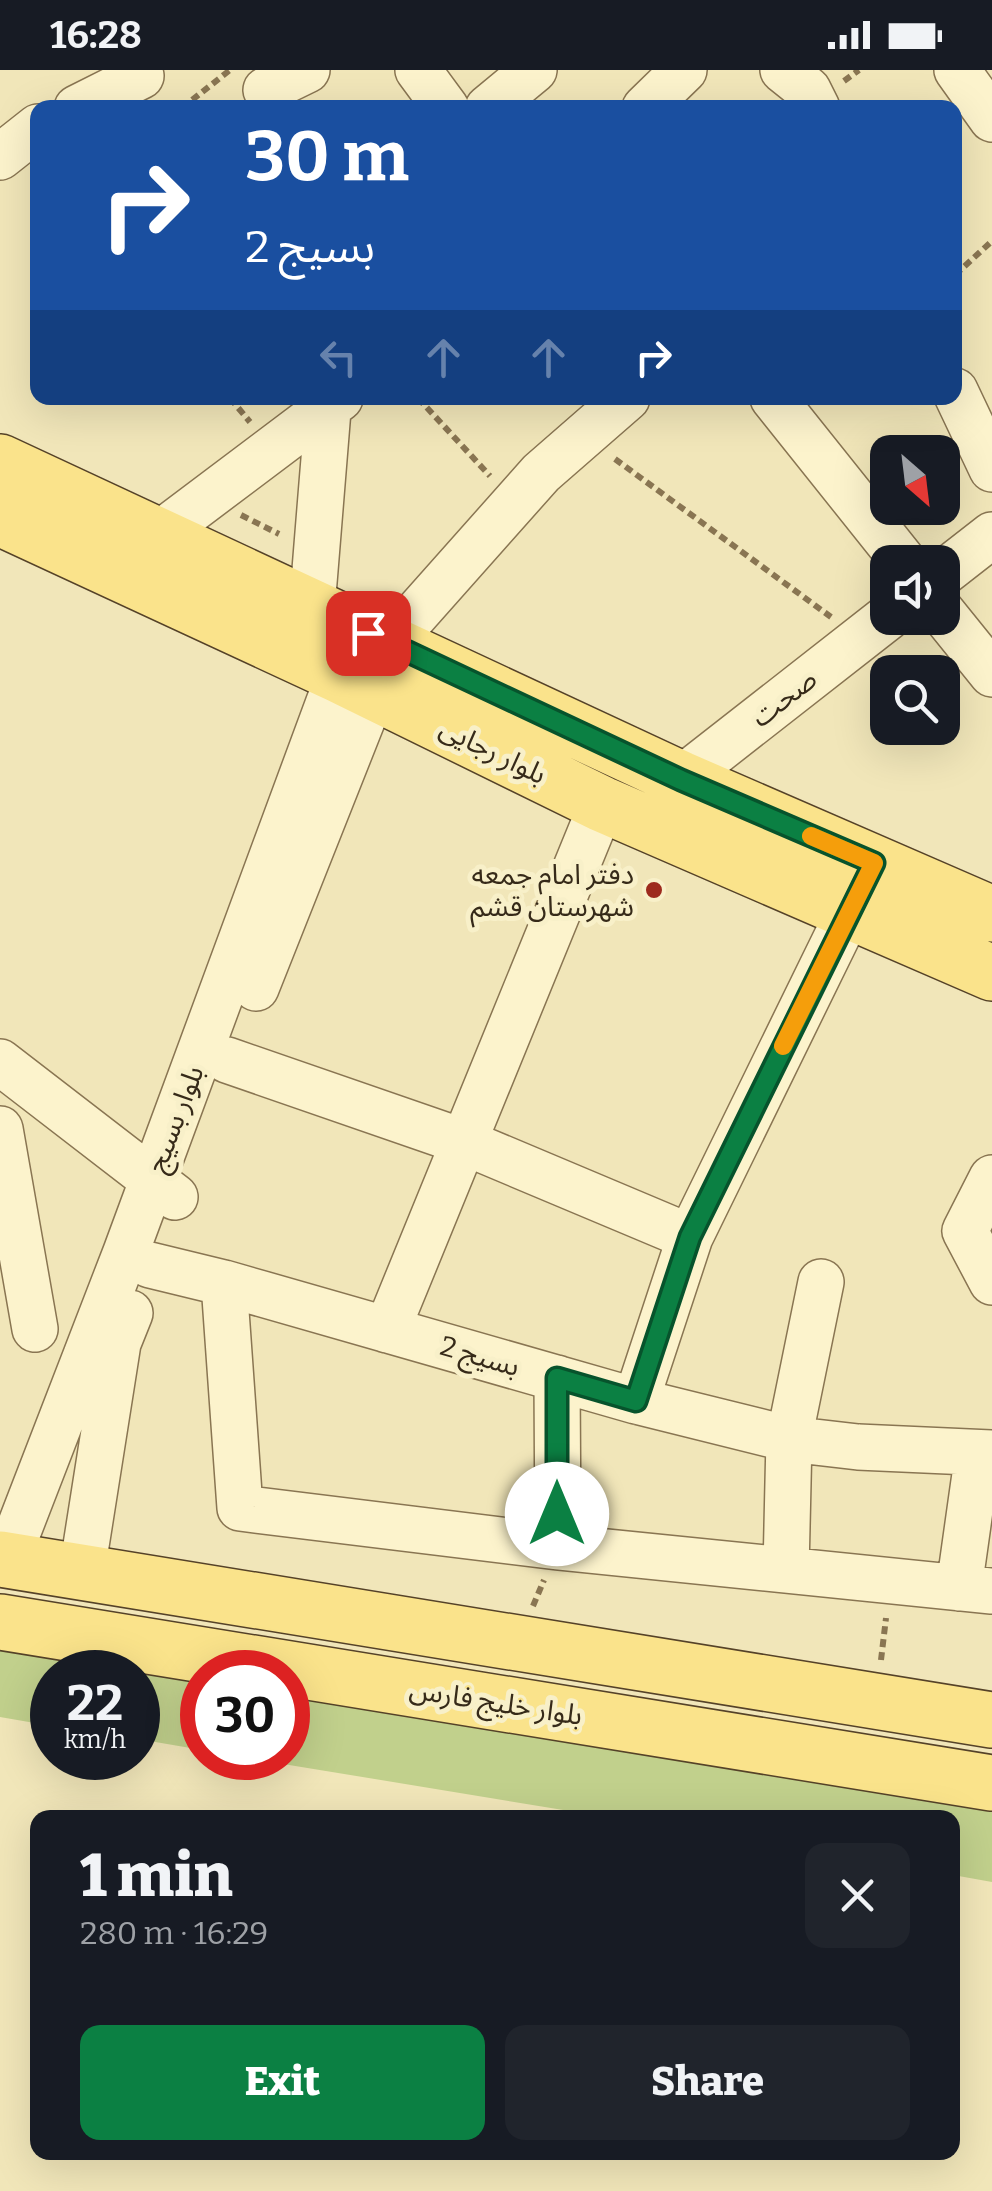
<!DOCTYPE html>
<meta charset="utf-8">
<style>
:root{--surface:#171b24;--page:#20242c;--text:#f1f3f6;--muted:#9ea1a6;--accent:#0b8043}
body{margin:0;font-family:Bitter,"Noto Sans Arabic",serif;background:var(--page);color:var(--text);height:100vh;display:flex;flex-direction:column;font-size:38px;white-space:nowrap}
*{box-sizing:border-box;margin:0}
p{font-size:32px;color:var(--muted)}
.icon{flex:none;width:55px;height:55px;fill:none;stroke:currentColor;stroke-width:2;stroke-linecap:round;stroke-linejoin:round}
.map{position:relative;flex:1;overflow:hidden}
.panel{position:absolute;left:30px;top:1740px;width:930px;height:350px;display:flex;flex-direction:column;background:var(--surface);border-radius:20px;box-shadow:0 10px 40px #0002}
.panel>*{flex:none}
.guide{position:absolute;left:30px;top:30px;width:932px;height:305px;border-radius:20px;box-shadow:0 10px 40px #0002;background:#1a4fa0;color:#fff;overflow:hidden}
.needle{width:65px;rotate:152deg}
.controls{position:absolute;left:870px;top:365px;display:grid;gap:20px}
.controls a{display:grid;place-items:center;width:90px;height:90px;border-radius:20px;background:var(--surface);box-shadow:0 10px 40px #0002;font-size:50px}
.speed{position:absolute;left:30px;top:1580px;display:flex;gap:20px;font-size:50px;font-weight:700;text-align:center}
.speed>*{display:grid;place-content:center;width:130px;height:130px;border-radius:50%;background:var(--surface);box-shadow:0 10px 40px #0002;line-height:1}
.speed small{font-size:25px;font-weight:400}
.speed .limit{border:15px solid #d22;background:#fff;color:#111}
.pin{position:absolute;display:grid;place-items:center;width:85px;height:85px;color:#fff;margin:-42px;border-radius:20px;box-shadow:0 5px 15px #0006}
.me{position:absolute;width:110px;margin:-55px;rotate:0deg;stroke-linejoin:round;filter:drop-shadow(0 0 8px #0008)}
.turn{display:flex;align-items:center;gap:35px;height:210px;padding:0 50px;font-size:45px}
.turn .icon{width:130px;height:130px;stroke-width:2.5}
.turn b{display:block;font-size:70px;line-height:85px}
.lanes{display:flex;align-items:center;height:95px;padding:0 50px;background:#0003;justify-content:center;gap:50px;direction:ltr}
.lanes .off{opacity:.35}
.round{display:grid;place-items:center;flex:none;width:105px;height:105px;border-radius:20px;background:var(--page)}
.overview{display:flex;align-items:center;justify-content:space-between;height:170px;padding:0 50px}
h1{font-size:60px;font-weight:800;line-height:75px}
.button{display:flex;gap:20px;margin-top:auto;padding:20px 50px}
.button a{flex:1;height:115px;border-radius:20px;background:var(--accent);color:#fff;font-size:40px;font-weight:800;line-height:115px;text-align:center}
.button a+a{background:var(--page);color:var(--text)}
.status{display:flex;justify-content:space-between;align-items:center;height:70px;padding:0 50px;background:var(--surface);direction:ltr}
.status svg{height:28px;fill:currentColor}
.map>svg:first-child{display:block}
.green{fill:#c1d08c}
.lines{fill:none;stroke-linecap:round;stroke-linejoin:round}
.minor-casing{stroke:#897552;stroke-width:48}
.major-casing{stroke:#554228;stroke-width:58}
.path{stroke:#897552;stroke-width:6;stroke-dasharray:8 5;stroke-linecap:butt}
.minor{stroke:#fcf3cc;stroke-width:45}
.major{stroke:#fae38b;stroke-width:55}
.route-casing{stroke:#07532c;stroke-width:25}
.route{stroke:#0b8043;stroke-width:18}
.slow{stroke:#f59e0b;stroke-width:18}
.poi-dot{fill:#9d2a1d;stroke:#f8f0c9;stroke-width:4}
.labels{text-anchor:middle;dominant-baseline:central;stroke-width:10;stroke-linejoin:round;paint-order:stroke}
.street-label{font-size:28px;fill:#362a19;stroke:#f8f0c9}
.poi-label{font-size:28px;fill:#362a19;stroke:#f8f0c9;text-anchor:end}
</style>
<div class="status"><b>16:28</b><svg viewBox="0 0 49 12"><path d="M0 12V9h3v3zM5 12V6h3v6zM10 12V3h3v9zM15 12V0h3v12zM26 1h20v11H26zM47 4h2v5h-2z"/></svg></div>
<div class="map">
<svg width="992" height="2121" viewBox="0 0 992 2121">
<rect width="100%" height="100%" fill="#f1e6b9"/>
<!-- green -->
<path class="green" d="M0,1573l202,30v77l-64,-11v-67h-86v54l-52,-9z
M288,1615l704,115v82l-39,-7 -1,-57 -346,-1 -359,-59h41z"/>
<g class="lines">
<defs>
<path id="minor" d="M418,0l28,38
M783,0l25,20 9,18
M957,0l35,49
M266,20l41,-20
M77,38l64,-32
M488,38l46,-38
M645,38l39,-38
M0,87l38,-30
M955,321l37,78
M773,328l131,164
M158,465l182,-137
M942,504l50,-39
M312,537l16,-197
M942,542l50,62
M390,573l151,-170 86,-75
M681,709l207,-162
M256,918l117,-295
M227,990l237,82 226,95
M0,992l175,135
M0,1059l35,200
M992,1108l-27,53 27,51
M150,1195l74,18 412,118 153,38 69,8 134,6
M224,1213l16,225 318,39 434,44
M387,1260l215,-526
M557,1308l1,169
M636,1331l54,-164 160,-327
M7,1490l119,-308 213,-577
M786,1500l3,-131 32,-157
M82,1501l36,-228 12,-30
M959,1518l19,-135"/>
<path id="major" d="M0,392l681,317 311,135
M0,448l339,157 263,129 390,169
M0,1489l992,161
M0,1552l992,161"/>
</defs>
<!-- minor casing -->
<use href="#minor" class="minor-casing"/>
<!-- major casing -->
<use href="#major" class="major-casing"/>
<!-- path -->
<path class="path" d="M844,11l15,-11
M182,38l48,-38
M955,205l37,-34
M230,328l20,24
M418,328l72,78
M615,389l216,158
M241,445l38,19
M533,1536l11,-26
M881,1590l5,-42"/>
<!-- minor -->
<use href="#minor" class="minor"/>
<!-- major -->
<use href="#major" class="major"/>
</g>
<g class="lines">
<defs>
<path id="route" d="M368,563l313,147 193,83 -184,374 -54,164 -79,-23v136"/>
</defs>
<!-- route casing -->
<use href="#route" class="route-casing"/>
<!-- route -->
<use href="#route" class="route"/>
<!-- slow -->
<path class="slow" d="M783,976l91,-183 -63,-27"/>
</g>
<!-- markers -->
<circle class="poi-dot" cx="654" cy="820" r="10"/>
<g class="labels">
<!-- street labels -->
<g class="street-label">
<text transform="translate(784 628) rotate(-38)">صحت</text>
<text transform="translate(493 681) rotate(26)">بلوار رجایی</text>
<text transform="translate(175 1049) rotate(-69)">بلوار بسیج</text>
<text transform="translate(480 1286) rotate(16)">بسیج 2</text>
<text transform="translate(496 1632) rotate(9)">بلوار خلیج فارس</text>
</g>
<!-- poi labels -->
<g class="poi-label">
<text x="634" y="804">دفتر امام جمعه<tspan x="634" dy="32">شهرستان قشم</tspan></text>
</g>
</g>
</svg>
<div class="controls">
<a><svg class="needle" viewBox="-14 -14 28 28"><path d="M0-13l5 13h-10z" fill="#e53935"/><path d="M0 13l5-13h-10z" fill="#9ea1a6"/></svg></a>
<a><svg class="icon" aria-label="sound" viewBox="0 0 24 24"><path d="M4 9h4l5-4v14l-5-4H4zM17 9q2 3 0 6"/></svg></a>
<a><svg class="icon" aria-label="search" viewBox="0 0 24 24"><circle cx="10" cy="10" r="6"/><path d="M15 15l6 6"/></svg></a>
</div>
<div class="speed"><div>22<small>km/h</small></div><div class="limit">30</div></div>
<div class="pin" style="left:368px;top:563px;background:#d93025"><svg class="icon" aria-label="arrive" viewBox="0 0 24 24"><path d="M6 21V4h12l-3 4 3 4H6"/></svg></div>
<svg class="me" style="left:557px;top:1444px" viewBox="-20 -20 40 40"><circle r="19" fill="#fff"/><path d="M0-13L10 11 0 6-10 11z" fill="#0b8043"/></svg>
<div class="guide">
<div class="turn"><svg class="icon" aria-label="right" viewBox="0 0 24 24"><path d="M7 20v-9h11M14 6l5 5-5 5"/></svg><div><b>30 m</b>بسیج 2</div></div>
<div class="lanes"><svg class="icon off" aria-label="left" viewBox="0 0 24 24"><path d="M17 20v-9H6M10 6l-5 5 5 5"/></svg><svg class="icon off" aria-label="ahead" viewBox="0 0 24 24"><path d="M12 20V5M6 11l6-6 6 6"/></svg><svg class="icon off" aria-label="ahead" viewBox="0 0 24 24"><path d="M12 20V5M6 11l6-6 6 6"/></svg><svg class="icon" aria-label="right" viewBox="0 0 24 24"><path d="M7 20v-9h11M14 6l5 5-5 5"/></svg></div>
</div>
<section class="panel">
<div class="overview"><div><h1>1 min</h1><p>280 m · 16:29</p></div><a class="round"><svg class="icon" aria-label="close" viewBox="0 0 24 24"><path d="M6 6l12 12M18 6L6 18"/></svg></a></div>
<div class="button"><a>Exit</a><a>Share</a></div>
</section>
</div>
